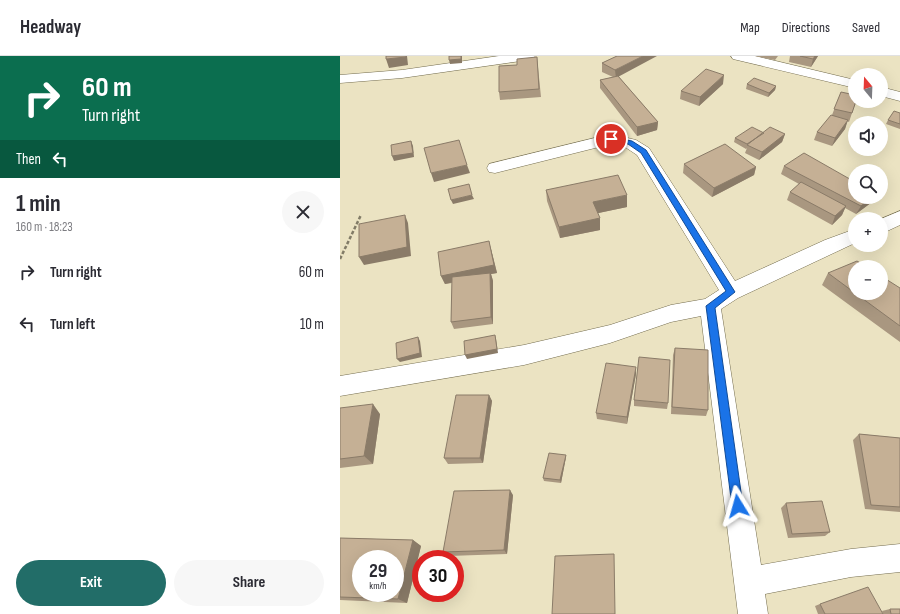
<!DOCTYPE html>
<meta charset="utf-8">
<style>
:root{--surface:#fff;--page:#f7f7f7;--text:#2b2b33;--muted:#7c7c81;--line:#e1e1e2;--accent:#226d68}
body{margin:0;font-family:"Sofia Sans Condensed",sans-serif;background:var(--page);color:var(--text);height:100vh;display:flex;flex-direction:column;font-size:15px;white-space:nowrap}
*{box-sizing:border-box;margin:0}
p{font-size:13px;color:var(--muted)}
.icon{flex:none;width:22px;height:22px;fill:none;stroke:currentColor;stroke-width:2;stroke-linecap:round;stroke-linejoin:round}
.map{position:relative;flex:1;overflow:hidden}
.sheet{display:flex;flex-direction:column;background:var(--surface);width:340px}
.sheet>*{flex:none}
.guide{background:#0b6e4f;color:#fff;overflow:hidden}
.needle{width:26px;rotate:341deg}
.buttons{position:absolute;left:508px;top:12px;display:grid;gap:8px}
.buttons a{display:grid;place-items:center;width:40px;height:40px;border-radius:50%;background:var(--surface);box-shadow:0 4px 16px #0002;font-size:20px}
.speed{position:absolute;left:12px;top:494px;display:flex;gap:8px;font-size:20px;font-weight:700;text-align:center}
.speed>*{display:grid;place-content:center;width:52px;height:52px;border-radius:50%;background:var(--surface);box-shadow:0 4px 16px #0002;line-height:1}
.speed small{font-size:10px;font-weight:400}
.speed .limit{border:6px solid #d22;background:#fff;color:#111}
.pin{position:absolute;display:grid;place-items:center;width:34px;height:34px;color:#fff;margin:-17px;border:2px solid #fff;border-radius:50%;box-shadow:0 1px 4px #0007}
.me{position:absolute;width:44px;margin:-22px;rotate:352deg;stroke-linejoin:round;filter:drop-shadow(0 0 3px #0008)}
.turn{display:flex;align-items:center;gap:14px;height:84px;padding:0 16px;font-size:18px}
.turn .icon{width:52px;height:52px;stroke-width:2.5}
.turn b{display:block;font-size:28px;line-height:34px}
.then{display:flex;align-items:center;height:38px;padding:0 16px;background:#0003;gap:8px;font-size:15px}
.round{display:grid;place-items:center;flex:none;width:42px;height:42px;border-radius:21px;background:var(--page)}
.summary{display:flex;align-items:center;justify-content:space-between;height:68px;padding:0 16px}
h1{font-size:24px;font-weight:700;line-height:30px}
.button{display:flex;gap:8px;margin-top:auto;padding:8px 16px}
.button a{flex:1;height:46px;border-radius:24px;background:var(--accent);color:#fff;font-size:16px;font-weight:700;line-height:46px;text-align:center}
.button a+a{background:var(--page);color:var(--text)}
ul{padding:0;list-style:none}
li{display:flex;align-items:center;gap:12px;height:52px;padding:0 16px}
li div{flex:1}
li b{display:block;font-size:15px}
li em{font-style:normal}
header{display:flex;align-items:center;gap:24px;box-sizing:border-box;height:56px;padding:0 20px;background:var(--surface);border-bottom:1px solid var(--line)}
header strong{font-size:19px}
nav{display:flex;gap:22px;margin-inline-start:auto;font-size:14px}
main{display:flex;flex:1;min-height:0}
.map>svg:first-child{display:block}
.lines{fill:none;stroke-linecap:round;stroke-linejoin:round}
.street-casing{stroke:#746d4f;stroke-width:1}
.path{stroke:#827c67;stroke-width:2.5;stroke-dasharray:3.5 2;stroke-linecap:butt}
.street{fill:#fff;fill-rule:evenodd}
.wall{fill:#a99780}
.shaded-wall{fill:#8a7b68}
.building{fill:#c5b095;stroke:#8a7b68;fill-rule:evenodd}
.route{fill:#1a73e8;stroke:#114b97}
</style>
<header>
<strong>Headway</strong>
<nav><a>Map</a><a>Directions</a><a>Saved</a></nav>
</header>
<main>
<section class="sheet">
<div class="guide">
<div class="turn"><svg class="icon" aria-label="right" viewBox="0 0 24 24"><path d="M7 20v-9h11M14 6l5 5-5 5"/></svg><div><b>60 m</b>Turn right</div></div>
<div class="then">Then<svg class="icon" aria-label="left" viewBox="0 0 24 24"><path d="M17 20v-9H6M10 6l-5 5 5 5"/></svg></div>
</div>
<div class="summary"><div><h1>1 min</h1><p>160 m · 18:23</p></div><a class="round"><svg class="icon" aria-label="close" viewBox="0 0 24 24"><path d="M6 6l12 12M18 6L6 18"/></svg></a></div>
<ul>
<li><svg class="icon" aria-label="right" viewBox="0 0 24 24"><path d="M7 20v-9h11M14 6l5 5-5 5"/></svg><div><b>Turn right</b></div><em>60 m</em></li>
<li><svg class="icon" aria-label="left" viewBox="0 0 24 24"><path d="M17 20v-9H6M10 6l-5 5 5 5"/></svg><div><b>Turn left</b></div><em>10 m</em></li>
</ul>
<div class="button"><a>Exit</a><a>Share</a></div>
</section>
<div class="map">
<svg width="560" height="558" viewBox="0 0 560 558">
<rect width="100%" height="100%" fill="#ebe3c2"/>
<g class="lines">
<defs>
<path id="street" d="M159,0h36l-2,3 -5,1 -126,18 -62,5v-8l62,-5z
M391,0h24l100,24v8l-122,-29z
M541,31l19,5v9l-19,-5z
M271,78l25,6 13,8 86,133 90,-41 30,-11v14l-117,55 -17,11 40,256 90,-16 49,-5v28l-49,5 -86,17 3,20h-30l-37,-298 -30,6 -61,21 -86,22 -184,31v-20l184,-31 86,-20 61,-20 34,-6 14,-9 -82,-135 -12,-8 -14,-3 -116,29 -6,-1 -2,-4 2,-4z
M560,155v14l-19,9v-15z"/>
</defs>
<!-- street casing -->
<use href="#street" class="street-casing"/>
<!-- path -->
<path class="path" d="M0,203l21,-44"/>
<!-- street -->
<use href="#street" class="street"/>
</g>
<!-- wall -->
<path class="wall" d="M277,0l2,21 39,45 -1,8 -20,6 -37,-48v-8l13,-3 -11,-5v-9z
M415,0h23l-3,4z
M450,0h28l-7,11 -22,-5z
M197,1l4,40 -41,3 -1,-8 18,-27z
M383,28l-24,22 -19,-7 1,-8z
M407,28l29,2 -1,4 -7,7 -22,-8z
M501,36l15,9 -7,21 -2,-1 -2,8 -13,17 -18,-6 3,-8 15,-17z
M560,57v16l-14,-5 2,-4z
M424,77l21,1 -3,8 -23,18 -14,-7 2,-5 -1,1 -12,-7 1,-4z
M344,108l72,3 -2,8 -42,22 -29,-24z
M444,110l71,31h19l-2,5 -16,12 -11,-6 -3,7 -10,10 -45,-25 3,-8 9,-8 -18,-10z
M206,134l81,17 -29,6 2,17 -40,8 -13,-37z
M151,193l6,24 -6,1 2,7v43l-39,5 -3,-7 1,-39 -7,1 -4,-8z
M488,217l72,15v54l-78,-57z
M335,292l33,62 -2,6 -35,-2 2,-59z
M296,318l-9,50 -30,-5 -1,-6z
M149,339l3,6 -9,62 -35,1 -4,-6z
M294,344l34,3 -1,6 -33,-3z
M0,352l40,6 -7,50 -33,4z
M519,378l41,4v74l-35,-3 -12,-69z
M226,399v2l-5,26 -17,-2 -1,-3z
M173,439l-6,59 -59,2 -5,-4z
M446,447l44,29 -5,4 -37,2 -7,-30z
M0,482l73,2 8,6 -14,57 -67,-3z
M480,548l63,10h-65l-3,-8z
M550,553l10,5h-17l-1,-3z"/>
<!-- shaded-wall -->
<path class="shaded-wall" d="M66,0h1l1,9 -19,3 -3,-9z
M121,0h1v7l-12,1 -1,-4z
M303,0h14l-41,22 -1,-8z
M475,0h3l-7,11 2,-8z
M384,19l-1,9 -24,22 1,-9z
M436,30l-1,4 -7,7 1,-4z
M508,64l-3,9 -13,17 3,-8z
M318,66l-1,8 -20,6v-9z
M445,78l-3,8 -23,18 3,-8z
M71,85l2,5 1,11 -20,4 -2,-5z
M127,109l3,8 -36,9 -3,-9z
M416,111l-2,8 -42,22 2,-9z
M132,139l2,4 -21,5 -2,-4z
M287,139v12l-33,7 -1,-12z
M532,141h2l-2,5 -16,12 5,-8z
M506,150l-4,9 -10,10 3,-9z
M65,159l3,8 3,33 -47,9 -5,-8z
M260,162v12l-40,8 -1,-11z
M149,185l8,32 -6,1 2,7v43l-2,-7 -1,-43 -45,10 -4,-8z
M155,279l1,4 2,14 -31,6 -2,-4z
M78,281l2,4 2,16 -22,5 -3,-3z
M296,311v7l-9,50v-7z
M149,339l3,6 -9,62 -3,-5z
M33,348l7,10 -7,50 -9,-8z
M226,399v2l-5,26 -1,-3z
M170,434l3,5 -6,59 -3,-4z
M73,484l8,6 -14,57 -9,-4z"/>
<!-- building -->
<path class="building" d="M46,0h20v1l-20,2z
M109,0h12v3l-12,1z
M277,0h26l-28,14 -13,-7z
M460,0h15l-2,3z
M197,1l2,32 -40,3v-26l18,-1v-6z
M366,13l18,6 -24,22 -19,-6z
M278,20l40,46 -21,5 -37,-47z
M414,22l22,8 -7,7 -22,-9z
M501,36l14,3v6h1l-4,12 -18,-4z
M554,55l6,2v11l-12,-4z
M491,59l17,5 -13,18 -18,-6z
M412,71l12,6 -17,11 -12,-6z
M430,71l15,7 -23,18 -15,-7z
M119,84l8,25 -36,8 -7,-25z
M71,85l2,12 -21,3 -1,-11z
M385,88l31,23 -42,21 -30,-24z
M464,97l51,29v15h17l-11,9 -77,-40z
M278,119l9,20 -34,7 7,16 -41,9 -13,-37z
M461,126l45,24 -11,10 -45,-24z
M129,128l3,11 -21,5 -3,-11z
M65,159l2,32 -48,10v-33z
M149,185l5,24 -53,11 -3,-24z
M517,205l10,6h-12v26l-27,-20z
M150,217l1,44 -40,5 1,-45z
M541,220l19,12v38l-45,-33h26z
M155,279l2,14 -32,6 -1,-14z
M78,281l2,16 -23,6 -1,-16z
M335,292l33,2v60l-36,-3z
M299,301l31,3 -2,43 -34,-3z
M266,307l30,4 -9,50 -31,-4z
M116,339h33l-9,63h-36z
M33,348l-9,52 -24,3v-51z
M519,378l41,4v69l-29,-2z
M209,397l17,2 -6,25 -17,-2z
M170,434l-6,60 -61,2 11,-61z
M482,445l8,31 -38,2 -6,-31z
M0,482l73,2 -15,59 -58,-2zM21,503h34v34h-34z
M274,498l1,60h-63l3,-58z
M528,531l15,27h-58l-5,-10z
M550,553h10v5h-9z"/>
<!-- route -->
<path class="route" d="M271,81l21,4 14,9 89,142 -20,16 28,198 -1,4 -4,1 -4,-1 -2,-4 -26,-200 20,-15 -85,-138 -13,-9 -19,-3v-3z"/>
</svg>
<div class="buttons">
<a><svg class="needle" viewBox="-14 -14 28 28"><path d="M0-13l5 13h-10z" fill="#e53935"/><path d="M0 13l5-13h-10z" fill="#7c7c81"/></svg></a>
<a><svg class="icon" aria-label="sound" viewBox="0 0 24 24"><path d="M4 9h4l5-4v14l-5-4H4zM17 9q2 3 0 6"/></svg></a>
<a><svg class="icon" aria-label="search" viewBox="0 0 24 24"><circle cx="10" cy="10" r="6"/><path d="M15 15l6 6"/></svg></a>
<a>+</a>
<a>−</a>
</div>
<div class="speed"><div>29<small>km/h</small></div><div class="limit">30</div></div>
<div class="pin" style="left:271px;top:83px;background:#d93025"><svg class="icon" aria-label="arrive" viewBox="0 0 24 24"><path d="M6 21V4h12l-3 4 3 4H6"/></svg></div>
<svg class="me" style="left:398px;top:450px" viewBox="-20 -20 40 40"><path d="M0-17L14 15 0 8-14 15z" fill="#1a73e8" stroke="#fff" stroke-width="4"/></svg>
</div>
</main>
